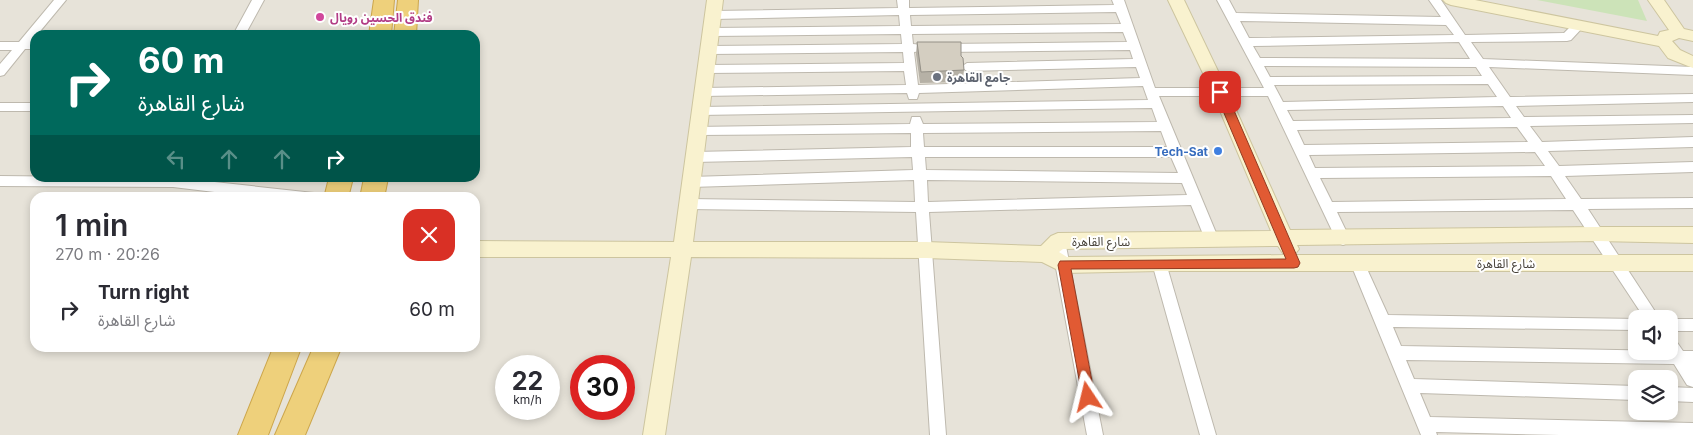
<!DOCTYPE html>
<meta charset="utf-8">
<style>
:root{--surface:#fff;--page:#f2f2f3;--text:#2b2b33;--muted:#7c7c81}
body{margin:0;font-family:Inter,"Noto Sans Arabic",sans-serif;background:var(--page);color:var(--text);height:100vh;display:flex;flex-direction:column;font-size:19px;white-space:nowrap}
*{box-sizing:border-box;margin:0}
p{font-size:16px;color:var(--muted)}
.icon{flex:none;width:28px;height:28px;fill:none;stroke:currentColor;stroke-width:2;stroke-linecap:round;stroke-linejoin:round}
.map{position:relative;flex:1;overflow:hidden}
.side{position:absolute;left:30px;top:192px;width:450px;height:160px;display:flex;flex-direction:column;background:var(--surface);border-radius:15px;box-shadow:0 2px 8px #0003}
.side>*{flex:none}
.guide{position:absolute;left:30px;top:30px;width:450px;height:152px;border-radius:15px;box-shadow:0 2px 8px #0003;background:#00695c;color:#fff;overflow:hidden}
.buttons{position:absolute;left:1628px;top:310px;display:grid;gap:10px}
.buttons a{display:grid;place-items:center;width:50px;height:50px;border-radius:10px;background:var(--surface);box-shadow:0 2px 8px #0003;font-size:25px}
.speed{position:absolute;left:495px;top:355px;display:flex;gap:10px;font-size:25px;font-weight:700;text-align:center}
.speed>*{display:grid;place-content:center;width:65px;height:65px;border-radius:50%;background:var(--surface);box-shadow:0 2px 8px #0003;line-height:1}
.speed small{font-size:12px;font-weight:400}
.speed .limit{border:8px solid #d22;background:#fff;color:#111}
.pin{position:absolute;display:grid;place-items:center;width:42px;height:42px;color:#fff;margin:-21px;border-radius:10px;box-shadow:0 2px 8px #0006}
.me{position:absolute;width:55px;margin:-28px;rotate:350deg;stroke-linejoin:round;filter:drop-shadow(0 0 4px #0008)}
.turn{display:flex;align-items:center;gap:18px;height:105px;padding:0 25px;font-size:22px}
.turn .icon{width:65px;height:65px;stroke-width:2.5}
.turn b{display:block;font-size:35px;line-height:42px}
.lanes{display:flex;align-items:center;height:48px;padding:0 25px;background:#0003;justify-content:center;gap:25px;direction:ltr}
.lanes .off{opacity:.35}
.round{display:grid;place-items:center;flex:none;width:52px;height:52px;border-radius:15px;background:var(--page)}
.summary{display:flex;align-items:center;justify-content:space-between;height:85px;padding:0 25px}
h1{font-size:30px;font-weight:600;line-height:38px}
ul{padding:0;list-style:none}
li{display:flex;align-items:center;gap:15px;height:65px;padding:0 25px}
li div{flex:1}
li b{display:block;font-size:19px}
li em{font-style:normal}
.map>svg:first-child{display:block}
.residential{fill:#e7e3d9;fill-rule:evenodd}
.green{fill:#cce3b8}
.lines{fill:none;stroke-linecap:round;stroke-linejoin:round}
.street-casing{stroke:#beb9ae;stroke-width:2}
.secondary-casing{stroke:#cdc59f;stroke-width:2}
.highway-casing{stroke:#cca64c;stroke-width:2}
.street{fill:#fff;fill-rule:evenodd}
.secondary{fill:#f9f2cf;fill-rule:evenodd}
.highway{fill:#eed07b;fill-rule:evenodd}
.wall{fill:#b6b1a6}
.building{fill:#d4cec1;stroke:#949087}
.route{fill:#e15a33;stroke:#923a21}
.hotel-dot{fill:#d1479c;stroke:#fff;stroke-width:2}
.worship-dot{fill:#6b7280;stroke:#fff;stroke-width:2}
.shop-dot{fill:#3f7fe0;stroke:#fff;stroke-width:2}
.labels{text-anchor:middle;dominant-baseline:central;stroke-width:4;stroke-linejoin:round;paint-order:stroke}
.hotel-label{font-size:12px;font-weight:bold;fill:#b23c85;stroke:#fff;text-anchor:start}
.worship-label{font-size:12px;font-weight:bold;fill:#5b616d;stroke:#fff;text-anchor:start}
.shop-label{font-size:12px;font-weight:bold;fill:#366cbe;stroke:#fff;text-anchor:end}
.street-label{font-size:12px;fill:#474239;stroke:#fff}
</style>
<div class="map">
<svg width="1693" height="435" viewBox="0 0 1693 435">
<rect width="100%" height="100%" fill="#f3f1ea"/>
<!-- residential -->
<path class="residential" d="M0,0h1693v435h-1693zM35,35h440v143h-440zM35,198h440v150h-440zM1636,319h33v32h-33zM506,366h43v43h-43zM581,366h43v43h-43zM1636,379h33v32h-33z"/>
<!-- green -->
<path class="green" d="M1537,0h101l9,21z"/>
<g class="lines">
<defs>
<path id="street" d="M54,0h12l-29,35h-2l-3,6h3v8h-10l-21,26 -4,1v-12l12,-14h-12v-8h19z
M252,0h12l-19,35h-12z
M897,0h12v8l205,-3 -2,-5h12l31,88h109l-47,-88h12l7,13 205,4 -12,-17h12l24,35 99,-2 10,-10 4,-1 6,4 -13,14 -4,1 -96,1 12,17 210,8v8l-204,-8 21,30 183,-3v8l-177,4 8,11 169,-2v8l-163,3 12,16 151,-5v10l-145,4 11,15 134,-4v10l-128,4 16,23 112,-1v10l-105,1 72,110h-15l-72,-109 -236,2 13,27 -2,4 -5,2 -5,-2 -2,-4 -68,-143h-109l60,144 -2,4 -5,2 -5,-2 -16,-39 -262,7 17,223h-16l-14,-223 -228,-3 -5,-1 -2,-4 2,-4 5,-1 227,3 -1,-22 -223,7 -5,-1 -2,-4 2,-4 5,-1 222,-7 -1,-13 -218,5 -5,-2 -2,-3 2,-3 5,-2 217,-5v-14l-213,2 -4,-2 -2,-3 2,-3 216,-3 2,-7h8l3,7 234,-2 -5,-14 -452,7 -6,-4 6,-4 448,-7 -5,-14 -224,7 -2,6h-8l-2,-6 -204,3 -6,-4 6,-4 203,-3 -2,-14 -198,2 -6,-4 6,-4 198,-2 -1,-11 -194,2 -6,-4 6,-4 193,-2 -1,-10 -190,2 -6,-4 6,-4 189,-2 -1,-11 -186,4 -6,-4 6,-4 185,-3zM1116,12l5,12 -210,2 -1,-11zM1240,21l206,4 8,10 -205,3zM1123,32l4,10 -185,2 -6,4 6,4 188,-2 3,9 -166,4 -6,4 6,4 169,-4 4,11 -222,7 -4,-33 8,-1 2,-3 -2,-3 -9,-1 -1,-10zM1459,42l11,17 -210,-1 -7,-12zM1264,66l212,1 6,9 -212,1zM1488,84l9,13 -214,5 -9,-17zM1503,106l8,12 -218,3 -6,-11zM1517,127l11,15 -224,3 -7,-15zM1161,131l6,16h-243l-1,-14zM1535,152l10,14 -230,2 -6,-13zM925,157h246l7,16 -252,-3zM1551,176l15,23 -234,3 -12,-24zM927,180l255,3 5,12 -259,7z
M0,103h35v8h-35z
M0,176l178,2 136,15 5,1 1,4h-55l-92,-11 -173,-1z
M1058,235l5,2 2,4 38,194h-16l-36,-194 2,-4z
M1357,256l5,2 26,57 251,4h-3v11l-243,-3 8,19 268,5v-15l5,2 9,13h10v36l-6,-2 -13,-21 -268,-4 8,19 222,7v14l-216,-7 10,24 263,6v12h-133l-124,-3 1,3h-16l-71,-173 2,-4z
M1159,257l5,2 2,4 50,172h-16l-48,-172 2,-4z
M1669,319h24v12h-24z
M1669,387l24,1v14l-24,-1z"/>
<path id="secondary" d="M707,0h16l-30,242h233l115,4 10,-10 7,-3 213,-2 -59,-139 -44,-92h16l44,92 62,138 307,-3h96v16l-96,-2 -300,4 2,4 -5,6h399v16h-534l-95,2 -22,-11 -116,-4 -235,-1 -26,178h-22l28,-178h-196v-16l199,1zM1278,246l6,9 -217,2 -8,-5 4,-3z
M1443,0h32l183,36 2,-4 9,-2 -21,-30h16l20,29 9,2v10l-14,-3 -7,3 8,9 13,6v12l-25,-10 -9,-12 -208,-41 -5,-2z"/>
<path id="highway" d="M374,0h20l-3,35h-22z
M398,0h20l-2,35h-22z
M329,178h24l-5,20h-24z
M364,178h24l-4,20h-24z
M273,348h28l-33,87h-30z
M313,348h28l-36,87h-30z"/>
</defs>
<!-- street casing -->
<use href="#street" class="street-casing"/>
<!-- secondary casing -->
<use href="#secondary" class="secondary-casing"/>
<!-- highway casing -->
<use href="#highway" class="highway-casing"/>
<!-- street -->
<use href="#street" class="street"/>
<!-- secondary -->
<use href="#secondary" class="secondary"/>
<!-- highway -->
<use href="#highway" class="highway"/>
</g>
<!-- wall -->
<path class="wall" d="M917,42l44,14 3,14 -2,12 -42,1 -4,-29z"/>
<!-- building -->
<path class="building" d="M917,42h44v14l2,2 1,12 -43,2z"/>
<!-- route -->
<path class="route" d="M1220,88l6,4 74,171 -2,4 -4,1 -223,1 24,128 -2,4 -5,2 -5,-2 -25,-136 2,-4 226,-2 -71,-167z"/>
<!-- markers -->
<circle class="hotel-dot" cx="320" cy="17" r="5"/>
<circle class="worship-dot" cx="937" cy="77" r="5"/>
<circle class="shop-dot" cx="1218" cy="151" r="5"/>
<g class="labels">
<!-- hotel labels -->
<g class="hotel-label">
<text x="330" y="17">فندق الحسين رويال</text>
</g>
<!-- worship labels -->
<g class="worship-label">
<text x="947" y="77">جامع القاهرة</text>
</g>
<!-- shop labels -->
<g class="shop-label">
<text x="1208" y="151">Tech-Sat</text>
</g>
<!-- street labels -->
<g class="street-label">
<text x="1101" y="241">شارع القاهرة</text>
<text x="1506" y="263">شارع القاهرة</text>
</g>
</g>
</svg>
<div class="buttons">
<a><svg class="icon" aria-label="sound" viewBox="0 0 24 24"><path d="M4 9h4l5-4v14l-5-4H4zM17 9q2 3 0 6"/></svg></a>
<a><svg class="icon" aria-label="layers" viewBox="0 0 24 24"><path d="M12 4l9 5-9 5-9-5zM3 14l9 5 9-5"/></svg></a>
</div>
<div class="speed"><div>22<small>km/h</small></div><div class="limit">30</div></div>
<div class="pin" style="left:1220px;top:92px;background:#d93025"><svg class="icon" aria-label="arrive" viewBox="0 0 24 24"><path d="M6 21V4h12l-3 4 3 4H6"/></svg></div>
<svg class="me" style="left:1088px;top:397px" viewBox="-20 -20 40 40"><path d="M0-17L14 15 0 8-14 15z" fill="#e15a33" stroke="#fff" stroke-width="4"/></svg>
<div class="guide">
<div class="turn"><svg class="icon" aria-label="right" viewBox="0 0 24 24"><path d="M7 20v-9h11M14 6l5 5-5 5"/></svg><div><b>60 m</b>شارع القاهرة</div></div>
<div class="lanes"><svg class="icon off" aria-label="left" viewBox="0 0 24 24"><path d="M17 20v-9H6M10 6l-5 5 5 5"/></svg><svg class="icon off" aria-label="ahead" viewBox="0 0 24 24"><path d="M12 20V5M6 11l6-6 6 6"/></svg><svg class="icon off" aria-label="ahead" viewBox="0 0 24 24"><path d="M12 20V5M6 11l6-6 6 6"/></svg><svg class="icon" aria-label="right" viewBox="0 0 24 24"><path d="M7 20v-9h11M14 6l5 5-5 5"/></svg></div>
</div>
<section class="side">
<div class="summary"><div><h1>1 min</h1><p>270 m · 20:26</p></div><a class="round" style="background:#d93025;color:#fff"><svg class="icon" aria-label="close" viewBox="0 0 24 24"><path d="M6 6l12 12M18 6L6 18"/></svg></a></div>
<ul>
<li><svg class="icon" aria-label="right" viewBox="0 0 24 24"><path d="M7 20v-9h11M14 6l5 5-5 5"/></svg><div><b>Turn right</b><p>شارع القاهرة</p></div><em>60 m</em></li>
</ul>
</section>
</div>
